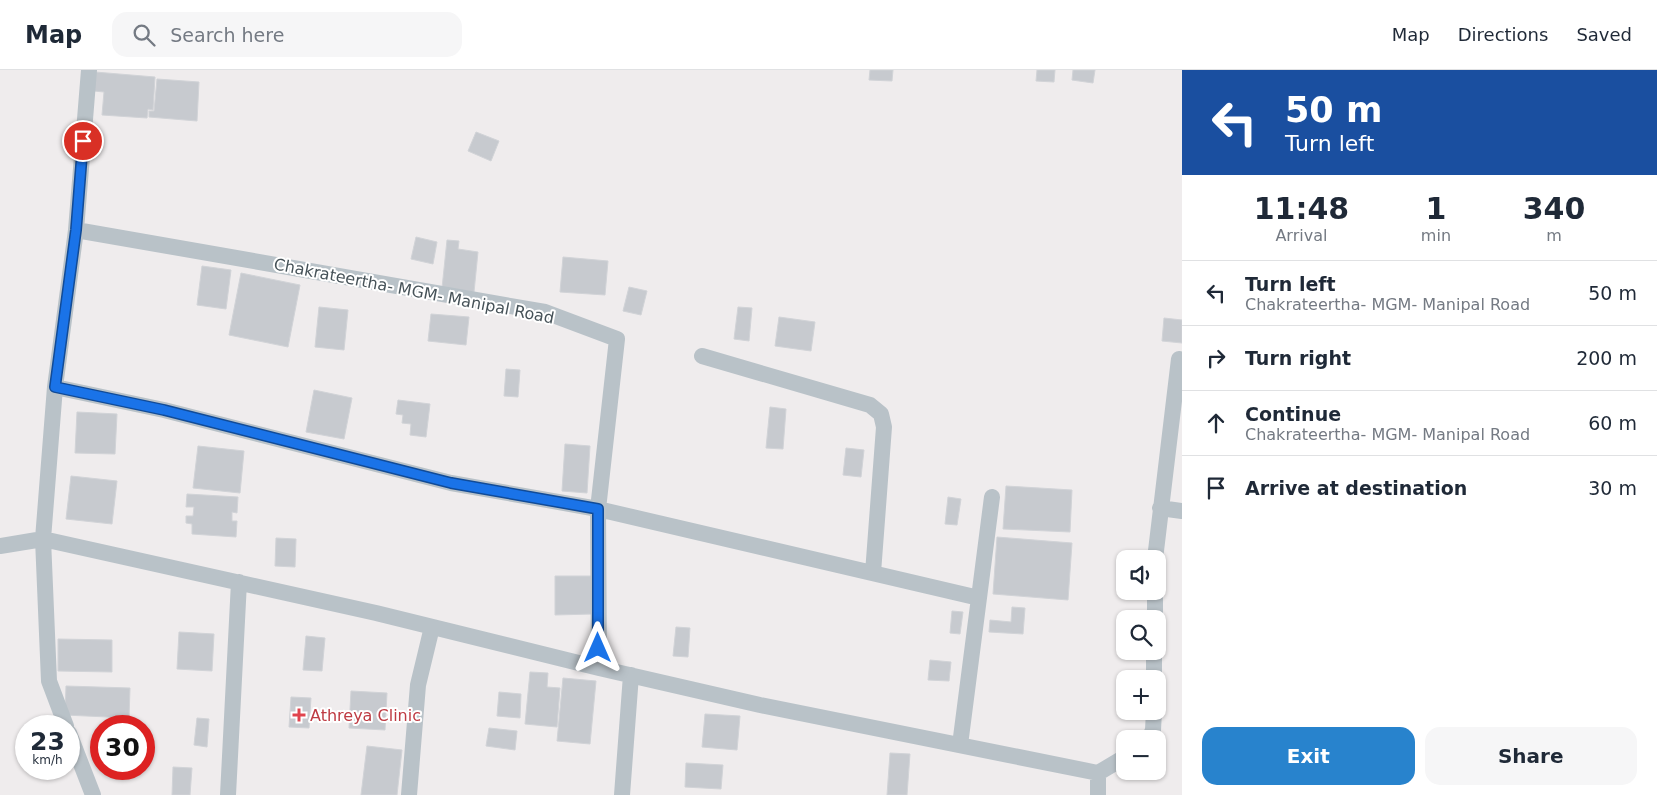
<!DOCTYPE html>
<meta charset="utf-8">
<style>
:root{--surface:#fff;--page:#f6f6f7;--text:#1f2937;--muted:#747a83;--line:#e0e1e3;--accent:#2883cd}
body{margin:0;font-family:"DejaVu Sans",sans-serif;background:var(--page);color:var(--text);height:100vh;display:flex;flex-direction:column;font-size:19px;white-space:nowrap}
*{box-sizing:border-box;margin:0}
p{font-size:16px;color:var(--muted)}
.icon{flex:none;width:28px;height:28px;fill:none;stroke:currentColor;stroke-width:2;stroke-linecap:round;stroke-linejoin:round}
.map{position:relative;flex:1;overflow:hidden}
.sheet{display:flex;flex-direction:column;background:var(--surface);width:475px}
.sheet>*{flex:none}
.banner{background:#1a4fa0;color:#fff;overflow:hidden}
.tools{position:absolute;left:1116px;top:480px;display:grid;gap:10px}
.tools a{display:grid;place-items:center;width:50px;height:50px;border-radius:10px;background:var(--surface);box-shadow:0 1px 4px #0004;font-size:25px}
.speed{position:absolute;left:15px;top:645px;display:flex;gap:10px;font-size:25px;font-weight:700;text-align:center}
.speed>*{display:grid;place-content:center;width:65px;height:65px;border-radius:50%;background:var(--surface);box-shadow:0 1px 4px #0004;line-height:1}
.speed small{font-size:12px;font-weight:400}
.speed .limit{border:8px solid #d22;background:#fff;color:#111}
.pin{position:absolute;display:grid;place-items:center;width:42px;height:42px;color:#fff;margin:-21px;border:2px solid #fff;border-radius:50%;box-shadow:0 1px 5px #0007}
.me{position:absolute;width:55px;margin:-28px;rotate:0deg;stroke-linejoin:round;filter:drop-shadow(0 0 4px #0008)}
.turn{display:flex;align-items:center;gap:18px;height:105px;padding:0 20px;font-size:22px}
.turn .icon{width:65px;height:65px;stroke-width:2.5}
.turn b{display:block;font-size:35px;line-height:42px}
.eta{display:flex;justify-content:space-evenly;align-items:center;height:85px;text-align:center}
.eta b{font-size:30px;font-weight:700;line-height:35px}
.primary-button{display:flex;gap:10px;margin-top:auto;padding:10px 20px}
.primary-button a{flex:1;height:58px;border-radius:15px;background:var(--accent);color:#fff;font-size:20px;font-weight:700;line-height:58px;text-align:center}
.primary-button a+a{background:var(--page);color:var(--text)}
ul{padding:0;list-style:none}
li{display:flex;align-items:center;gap:15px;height:65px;padding:0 20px;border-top:1px solid var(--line)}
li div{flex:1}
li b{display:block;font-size:19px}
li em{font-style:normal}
header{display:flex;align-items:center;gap:30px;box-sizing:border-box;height:70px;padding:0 25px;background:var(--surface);border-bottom:1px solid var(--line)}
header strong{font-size:24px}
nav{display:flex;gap:28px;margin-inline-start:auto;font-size:18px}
.search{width:350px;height:45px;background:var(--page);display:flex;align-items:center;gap:12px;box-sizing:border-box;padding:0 18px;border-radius:15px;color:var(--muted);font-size:19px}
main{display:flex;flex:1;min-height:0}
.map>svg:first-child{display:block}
.building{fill:#c7cacf;stroke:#d1d3d7}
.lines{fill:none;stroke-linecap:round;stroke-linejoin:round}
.street{stroke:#b9c2c8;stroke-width:16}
.route-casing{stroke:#114b97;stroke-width:12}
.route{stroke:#1a73e8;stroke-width:9}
.health-dot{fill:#e0444e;stroke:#fff;stroke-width:2}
.labels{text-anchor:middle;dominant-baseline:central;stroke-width:4;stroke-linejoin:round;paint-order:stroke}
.street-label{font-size:16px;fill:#465258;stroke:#fff}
.health-label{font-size:16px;fill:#be3a42;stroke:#fff;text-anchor:start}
</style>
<header>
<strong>Map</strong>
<div class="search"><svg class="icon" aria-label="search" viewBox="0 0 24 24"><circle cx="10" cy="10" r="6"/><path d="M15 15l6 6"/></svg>Search here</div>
<nav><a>Map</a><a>Directions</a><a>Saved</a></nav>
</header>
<main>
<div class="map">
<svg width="1182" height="725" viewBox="0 0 1182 725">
<rect width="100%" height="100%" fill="#efeced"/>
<!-- building -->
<path class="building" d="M870,0h23l-1,11 -23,-1z
M1037,0h18l-1,12 -18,-1z
M1073,0h22l-2,13 -21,-3z
M95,2l60,5 -2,33 -5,-1 -1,9 -45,-3 2,-23 -10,-1z
M157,9l42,3 -2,39 -48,-4v-6h5z
M476,62l23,9 -8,20 -23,-10z
M416,167l21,5 -4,22 -22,-5z
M447,170l12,1 -1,8 20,3 -4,40 -32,-4z
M563,187l45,4 -3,34 -45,-3z
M202,196l29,4 -5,39 -29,-4z
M241,203l59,12 -12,62 -59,-12z
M629,217l18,4 -6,24 -18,-4z
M319,237l29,3 -4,40 -29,-3z
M738,237l14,1 -3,33 -15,-2z
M431,244l38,3 -3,28 -38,-4z
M779,247l36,5 -4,29 -36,-5z
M1164,248l18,2v23l-20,-2z
M506,299l14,1 -2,27 -14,-1z
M314,320l38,8 -8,41 -38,-7z
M398,330l32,4 -4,33 -16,-2 1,-11 -9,-1 1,-8 -7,-1z
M770,337l16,2 -3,40 -17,-1z
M77,342l40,2 -2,40 -40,-1z
M565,374l25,2 -3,47 -25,-2z
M198,376l46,5 -4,42 -47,-5z
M846,378l18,2 -3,27 -18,-2z
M71,406l46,5 -5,43 -46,-5z
M1006,416l66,4 -2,42 -67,-3z
M187,424l51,3 -1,16 -5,-1v9h5l-1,16 -44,-3v-10l-6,-1v-7h7l1,-9h-8z
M948,427l13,2 -4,26 -12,-1z
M997,467l75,6 -4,57 -75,-6z
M276,468l20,1 -1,28 -20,-1z
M555,506h36l1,38 -37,1z
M1012,537l13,1 -2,26 -34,-2 1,-12 21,2z
M952,541l11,1 -3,22 -10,-1z
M676,557l14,1 -2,29 -15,-1z
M179,562l35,2 -2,37 -35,-2z
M306,566l19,2 -3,33 -19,-1z
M58,569l54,1v32l-54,-1z
M930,590l21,2 -2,19 -21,-1z
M530,602l18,1 -1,14 13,1 -3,39 -32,-3z
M563,608l33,3 -6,63 -33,-3z
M66,616l64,2 -1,30 -64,-3z
M351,621l36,2 -2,37 -36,-2z
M499,622l22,2 -1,24 -23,-2z
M291,627l20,1 -2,30 -20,-1z
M705,644l35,2 -3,34 -35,-3z
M197,648l12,1 -2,28 -13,-2z
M489,658l28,3 -2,19 -29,-4z
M367,676l35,4 -5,45h-36z
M890,683l20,1 -3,41h-20z
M686,693l37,2 -2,24 -36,-2z
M173,697l19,1 -2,27h-18z"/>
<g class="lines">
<!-- street -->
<path class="street" d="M702,286l168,49 11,9 3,13 -11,146
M55,317l21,-157
M1160,438l22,3
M0,476l43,-7 12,-152 109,23 287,73 147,26 19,-170 -72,-27 -469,-82 13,-160
M1155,489l24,-200
M1155,549v-28
M599,598l161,37 338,68v22
M1154,609v-28
M66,656l-17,-45 -6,-142 333,74 223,55 -1,-159 381,89
M69,663l24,62
M1149,669l4,-9 1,-19
M960,675l32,-248
M1098,703l27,-16
M228,725l11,-213
M409,725l9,-110 14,-58
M622,725l9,-120"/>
</g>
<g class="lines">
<defs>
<path id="route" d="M83,71l-7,89 -21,157 109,23 287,73 147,26v139"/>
</defs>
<!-- route casing -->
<use href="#route" class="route-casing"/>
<!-- route -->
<use href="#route" class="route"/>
</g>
<!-- markers -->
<path class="health-dot" d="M296.5 637.5h5v5h5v5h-5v5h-5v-5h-5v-5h5z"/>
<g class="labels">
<!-- street labels -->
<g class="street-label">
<text transform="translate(414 221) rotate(11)">Chakrateertha- MGM- Manipal Road</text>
</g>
<!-- health labels -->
<g class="health-label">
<text x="310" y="645">Athreya Clinic</text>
</g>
</g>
</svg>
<div class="tools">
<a><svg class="icon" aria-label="sound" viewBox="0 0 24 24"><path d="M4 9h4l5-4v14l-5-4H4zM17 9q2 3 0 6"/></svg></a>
<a><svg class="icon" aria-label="search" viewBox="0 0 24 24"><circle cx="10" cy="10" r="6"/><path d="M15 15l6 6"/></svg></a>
<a>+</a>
<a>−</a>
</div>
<div class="speed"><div>23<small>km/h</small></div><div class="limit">30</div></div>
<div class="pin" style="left:83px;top:71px;background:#d93025"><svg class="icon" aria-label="arrive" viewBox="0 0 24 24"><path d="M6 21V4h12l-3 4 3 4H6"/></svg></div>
<svg class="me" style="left:598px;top:578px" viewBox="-20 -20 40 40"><path d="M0-17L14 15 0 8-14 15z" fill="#1a73e8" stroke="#fff" stroke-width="4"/></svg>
</div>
<section class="sheet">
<div class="banner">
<div class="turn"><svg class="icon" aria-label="left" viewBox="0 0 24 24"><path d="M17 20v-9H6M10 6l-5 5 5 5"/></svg><div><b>50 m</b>Turn left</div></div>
</div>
<div class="eta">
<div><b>11:48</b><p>Arrival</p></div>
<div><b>1</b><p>min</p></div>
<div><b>340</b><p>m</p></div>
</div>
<ul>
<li><svg class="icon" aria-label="left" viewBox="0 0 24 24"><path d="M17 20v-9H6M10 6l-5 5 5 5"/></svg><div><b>Turn left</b><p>Chakrateertha- MGM- Manipal Road</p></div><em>50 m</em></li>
<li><svg class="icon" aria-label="right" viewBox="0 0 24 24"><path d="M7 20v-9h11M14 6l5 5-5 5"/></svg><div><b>Turn right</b></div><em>200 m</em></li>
<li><svg class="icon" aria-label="ahead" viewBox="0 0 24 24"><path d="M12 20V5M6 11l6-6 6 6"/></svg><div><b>Continue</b><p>Chakrateertha- MGM- Manipal Road</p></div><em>60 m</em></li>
<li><svg class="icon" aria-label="arrive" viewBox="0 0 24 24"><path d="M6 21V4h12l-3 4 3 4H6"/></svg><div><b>Arrive at destination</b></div><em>30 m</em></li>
</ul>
<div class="primary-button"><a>Exit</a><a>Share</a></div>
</section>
</main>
